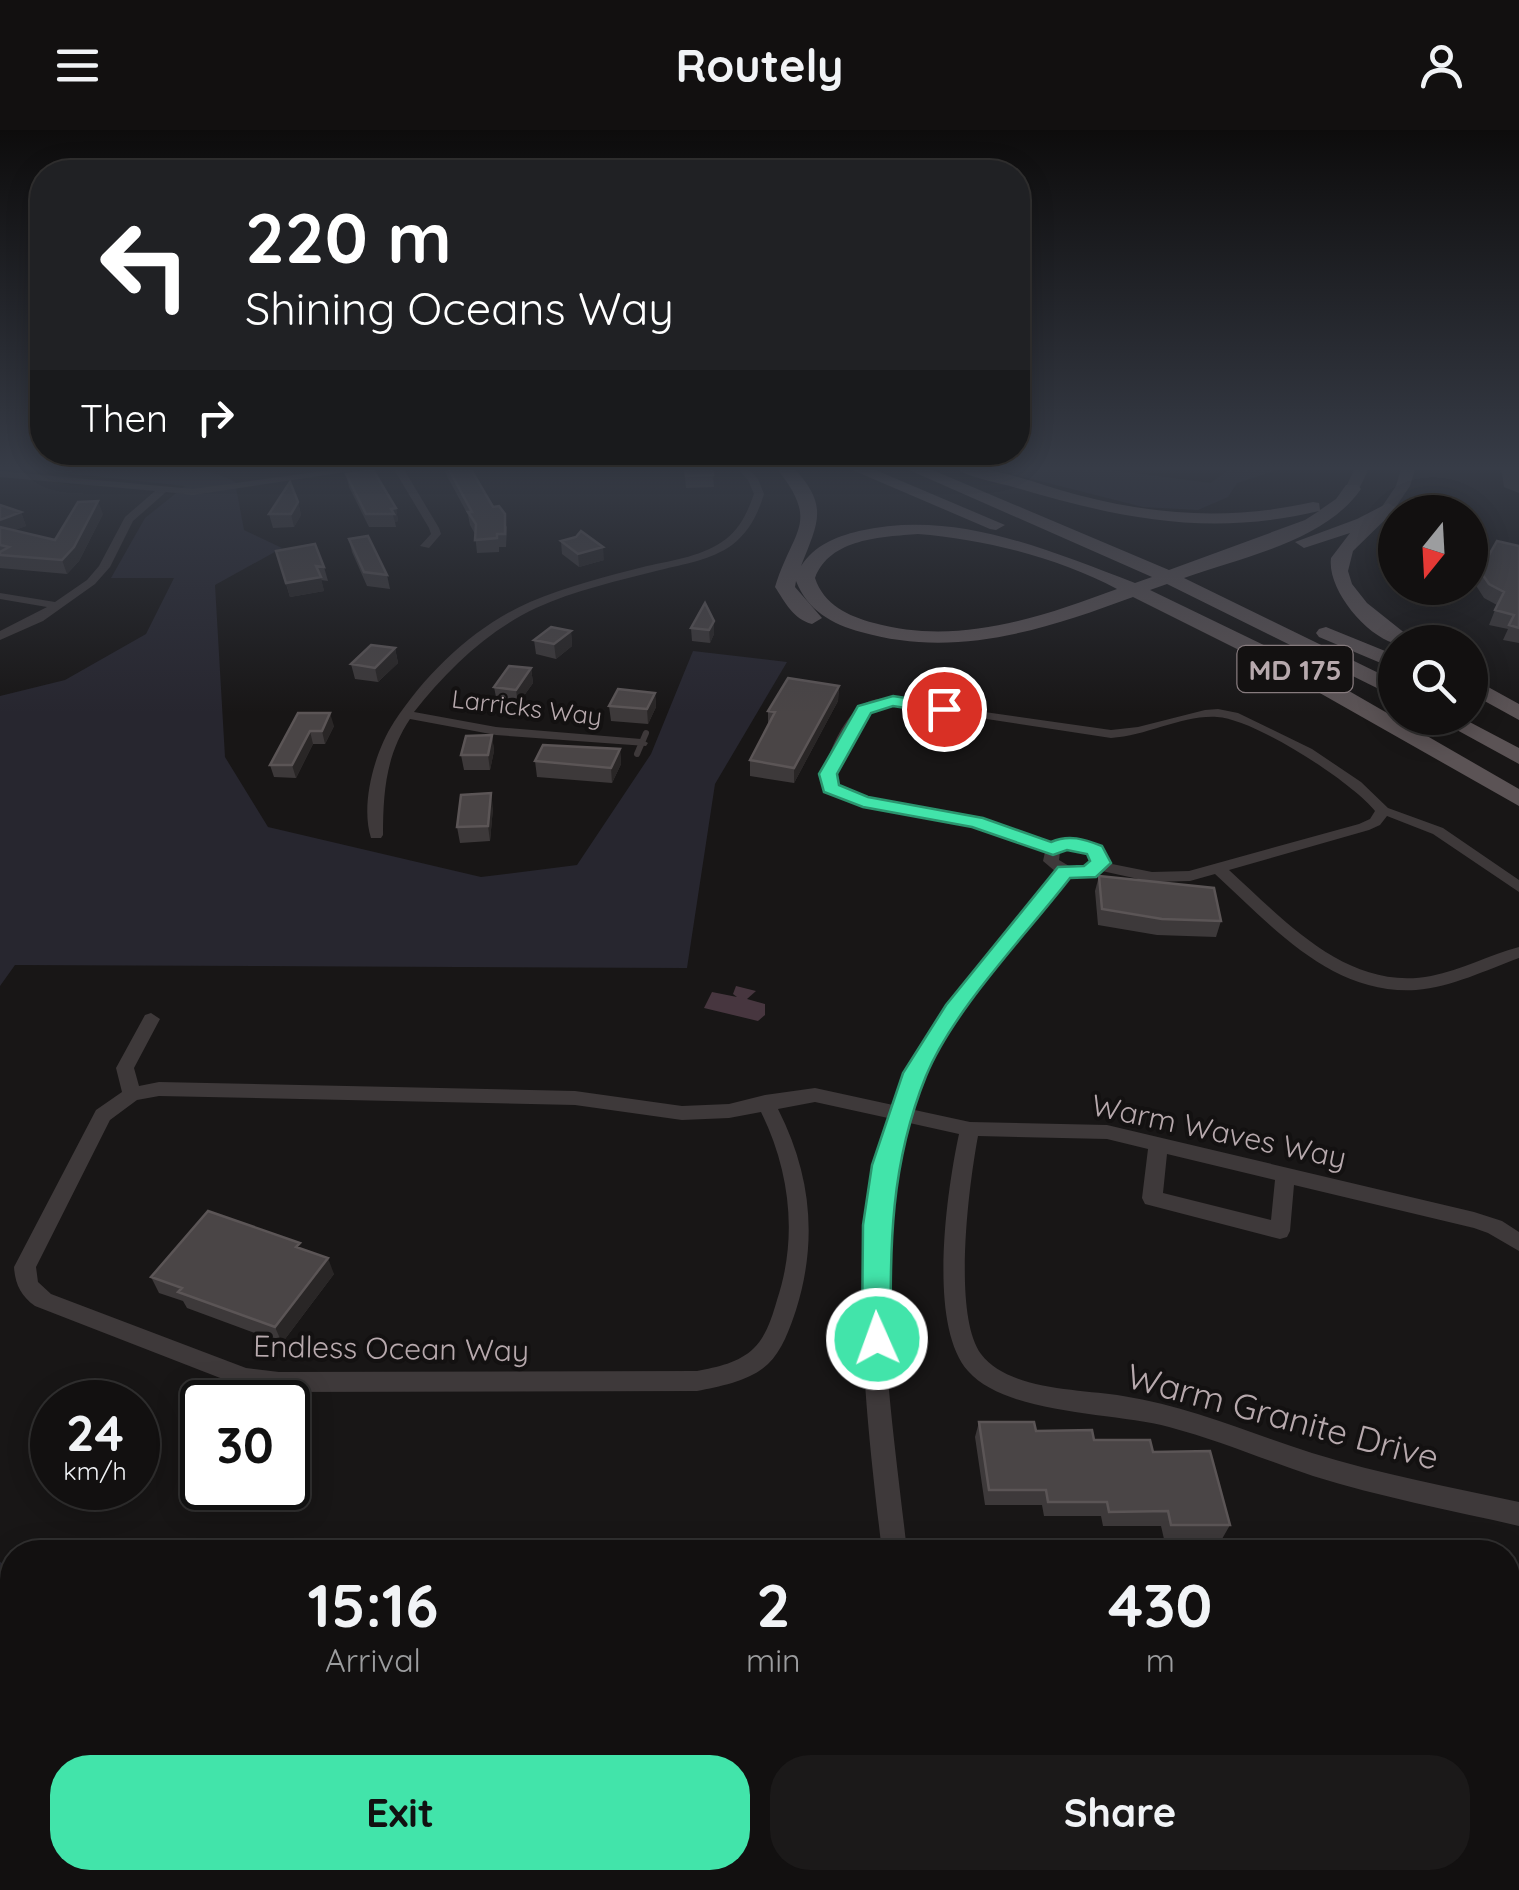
<!DOCTYPE html>
<style>
:root{--surface:#121010;--page:#1b1919;--text:#f1f3f6;--muted:#9c9d9f;--line:#313030;--accent:#42e4aa}
body{margin:0;font-family:Quicksand,sans-serif;background:var(--page);color:var(--text);height:100vh;display:flex;flex-direction:column;font-size:38px;white-space:nowrap}
*{box-sizing:border-box;margin:0}
p{font-size:32px;color:var(--muted)}
.icon{flex:none;width:55px;height:55px;fill:none;stroke:currentColor;stroke-width:2;stroke-linecap:round;stroke-linejoin:round}
.map{position:relative;flex:1;overflow:hidden}
.sheet{position:absolute;left:0px;top:1410px;width:1520px;height:350px;display:flex;flex-direction:column;background:var(--surface);border-radius:40px 40px 0 0;box-shadow:0 5px 25px #0003,0 0 0 2px var(--line)}
.sheet>*{flex:none}
.top-card{position:absolute;left:30px;top:30px;width:1000px;height:305px;border-radius:40px;box-shadow:0 5px 25px #0003,0 0 0 2px var(--line);background:#202124;color:#fff;overflow:hidden}
.needle{width:65px;rotate:198deg}
.buttons{position:absolute;left:1378px;top:365px;display:grid;gap:20px}
.buttons a{display:grid;place-items:center;width:110px;height:110px;border-radius:50%;background:var(--surface);box-shadow:0 5px 25px #0003,0 0 0 2px var(--line);font-size:50px}
.speed{position:absolute;left:30px;top:1250px;display:flex;gap:20px;font-size:50px;font-weight:700;text-align:center}
.speed>*{display:grid;place-content:center;width:130px;height:130px;border-radius:50%;background:var(--surface);box-shadow:0 5px 25px #0003,0 0 0 2px var(--line);line-height:1}
.speed small{font-size:25px;font-weight:400}
.speed .limit{border:5px solid #111;border-radius:15px;background:#fff;color:#111}
.pin{position:absolute;display:grid;place-items:center;width:85px;height:85px;color:#fff;margin:-42px;border:5px solid #fff;border-radius:50%;box-shadow:0 2px 10px #0007}
.me{position:absolute;width:110px;margin:-55px;rotate:358deg;stroke-linejoin:round;filter:drop-shadow(0 0 8px #0008)}
.turn{display:flex;align-items:center;gap:35px;height:210px;padding:0 50px;font-size:45px}
.turn .icon{width:130px;height:130px;stroke-width:2.5}
.turn b{display:block;font-size:70px;line-height:85px}
.then{display:flex;align-items:center;height:95px;padding:0 50px;background:#0003;gap:20px;font-size:38px}
.eta{display:flex;justify-content:space-evenly;align-items:center;height:170px;text-align:center}
.eta b{font-size:60px;font-weight:700;line-height:70px}
.action{display:flex;gap:20px;margin-top:auto;padding:20px 50px}
.action a{flex:1;height:115px;border-radius:40px;background:var(--accent);color:#111;font-size:40px;font-weight:700;line-height:115px;text-align:center}
.action a+a{background:var(--page);color:var(--text)}
header{display:flex;justify-content:space-between;align-items:center;height:130px;padding:0 50px;background:var(--surface);font-size:45px;font-weight:700}
.map>svg:first-child{display:block}
.green{fill:#27262f}
.water{fill:#47363f}
.lines{fill:none;stroke-linecap:round;stroke-linejoin:round}
.lane{stroke:#3e393a;stroke-width:6}
.street{fill:#3e393a;fill-rule:evenodd}
.secondary{fill:#4c4547;fill-rule:evenodd}
.primary{fill:#5b5355;fill-rule:evenodd}
.wall{fill:#3d393a}
.shaded-wall{fill:#292626}
.building{fill:#4a4546;stroke:#5b5556;stroke-width:2.5}
.route{fill:#42e4aa;stroke:#2b946e;stroke-width:2.5}
.labels{text-anchor:middle;dominant-baseline:central;stroke-width:8;stroke-linejoin:round;paint-order:stroke}
.far-street-label{font-size:25px;fill:#b7a9ad;stroke:#131111}
.shield{fill:#131111;stroke:#867b7e;stroke-width:2.5}
.shield-label{font-size:28px;font-weight:bold;fill:#b7a9ad}
.street-label{font-size:30px;fill:#b7a9ad;stroke:#131111}
.near-street-label{font-size:35px;fill:#b7a9ad;stroke:#131111}
</style>
<header><svg class="icon" aria-label="menu" viewBox="0 0 24 24"><path d="M4 6h16M4 12h16M4 18h16"/></svg>Routely<svg class="icon" aria-label="person" viewBox="0 0 24 24"><circle cx="12" cy="8" r="4"/><path d="M4 21q1-7 8-7t8 7"/></svg></header>
<div class="map">
<svg width="1519" height="1760" viewBox="0 0 1519 1760">
<rect width="100%" height="100%" fill="#181616"/>
<!-- green -->
<path class="green" d="M0,336c57,0 189,-12 235,16l9,48 38,18 -67,37 10,172 43,70 213,50 96,-12 74,-111 42,-103 94,11 -72,122 -28,184 -672,-3 -15,21v-290l65,-16 81,-46 28,-56h-63l34,-60 40,-32z
M980,336h100l131,17 21,-17h85l-33,2 -47,15 -9,14 -30,13 -55,-3z
M0,1432l12,6v310h806v12h-818z
M1508,1558l11,2v189l-29,-1h18z
M1068,1748h99l-45,12h-48z"/>
<!-- water -->
<path class="water" d="M736,856l20,5 -9,8 18,5v11l-7,6 -54,-13 8,-16 25,5 -4,-3z"/>
<g class="lines">
<!-- lane -->
<path class="lane" d="M637,624l9,-21"/>
<!-- street -->
<path class="street" d="M359,336h27l-193,29 -27,-3 -33,29 -23,46 -15,17 -52,37 -43,19v-9l47,-24 -47,-8v-6l55,9 32,-22 12,-14 26,-49 30,-26 -155,-14v-6l193,18z
M392,336h10l37,62 2,6 -12,14 -9,-2 11,-12 -2,-6z
M735,336h11l12,13 6,15c-6,20 -15,38 -32,51 -21,15 -48,19 -72,25 -42,11 -85,20 -124,38 -49,23 -89,62 -122,104l82,15 145,12 7,4 -2,3 -150,-11 -86,-16c-24,36 -27,73 -27,116l-2,3h-10c-11,-34 4,-87 23,-116 33,-50 81,-96 136,-120 38,-16 78,-26 117,-36 27,-6 57,-10 79,-27 15,-12 22,-28 28,-45l-6,-14z
M886,568l225,32 27,-3 67,-17 13,-1 20,4 74,36 49,33 27,26 55,20 76,52v12l-86,-58 -46,-18 -7,9 -11,5 -140,40c56,51 119,122 202,106 31,-6 58,-21 88,-29v11c-33,12 -67,29 -103,32 -85,5 -144,-64 -201,-116l-25,7 -38,1 -50,-11 -15,6h-18c-60,73 -125,142 -159,232l60,13 137,3 367,87 28,9 17,11v19l-31,-18 -14,-5 -180,-43 -4,46 -3,6 -7,2 -135,-35 -3,-6 6,-49 -41,-10 -129,-3c-9,48 -26,178 3,218 28,37 100,35 142,42 66,10 126,37 189,57 68,21 138,34 207,49v24c-69,-16 -139,-29 -206,-50 -48,-16 -95,-36 -144,-49 -56,-15 -162,-12 -201,-56 -41,-46 -21,-181 -9,-237l-54,-12c-42,129 -12,297 2,430h-25c-14,-123 -40,-318 6,-434l-73,-16 -37,7c33,65 40,131 18,201 -6,18 -14,41 -28,54 -18,17 -47,22 -71,27l-418,1 -33,-4 -211,-82c-14,-10 -20,-22 -21,-39l82,-157 26,-18 -6,-24 29,-53 6,-2 9,6 -26,49 5,18 20,-4 416,9 107,15 47,-2 36,-9 50,-7 78,17c35,-90 102,-159 163,-233l-13,-11 2,-9 -72,-25 -127,-26 -21,-10c-7,-22 18,-74 37,-86 7,-5 16,-6 24,-7zM881,576h20l210,32c36,-2 71,-23 106,-21 38,2 135,65 158,94l-5,8 -11,5 -170,47 -37,1 -45,-9 -2,-11 -21,-11 -13,-2 -19,5 -70,-24 -132,-26 -13,-8c0,-28 17,-68 44,-80zM1077,718l15,8 -1,8 -17,5 -15,-9 1,-8zM159,966l416,9 107,15 47,-2 32,-6c29,59 37,125 16,188 -5,17 -10,35 -23,48 -15,15 -37,19 -57,23l-418,1 -33,-4 -195,-74 -13,-12 -2,-15 74,-147 27,-20zM1167,1024l108,26 -4,40 -108,-27z
M907,1748h30l1,12h-30z"/>
<!-- secondary -->
<path class="secondary" d="M1356,336h14l-11,23 -7,4 -7,-4z
M1402,336h14l-6,20 -17,25h-10l-2,-3 15,-22z"/>
<!-- primary -->
<path class="primary" d="M775,336h17c37,39 27,55 9,100 14,-21 34,-29 58,-35 97,-22 188,19 276,52l17,-6 -252,-111h23l246,104 136,-50 14,-9c-109,26 -197,8 -302,-23 -20,-6 -49,-10 -65,-22 43,0 85,18 126,29 80,21 155,25 235,7l6,1 1,7 16,-11 10,-14h12l3,4c-37,53 -119,68 -177,89l211,103v16l-228,-113 -17,6 147,71 222,128v17l-238,-135 -148,-74c-89,33 -178,62 -272,35 -29,-8 -53,-21 -65,-51l-1,6 27,31 -10,6c-19,-5 -27,-22 -37,-37 19,-61 46,-63 0,-121zM918,404c66,5 141,24 199,55 -78,29 -160,57 -243,34 -26,-7 -50,-18 -59,-45 15,-40 67,-41 103,-44z
M843,336h23l139,59 -9,5 -6,-1z
M1388,373l9,5 -44,43 -5,20 4,13 15,19 49,39c-6,0 -19,2 -22,1 -30,-9 -67,-55 -63,-85l19,-25 -46,15 -9,-6 62,-23z
M1326,497l69,28v14l-76,-32 -3,-4 3,-4z
M1470,547l49,27v16l-49,-27z
M1435,588h27l57,30v16z"/>
</g>
<!-- wall -->
<path class="wall" d="M445,336h24l38,61 -1,20h-7v5l-22,1 -2,-19 -5,-9 -2,-10 -22,-41z
M684,336h28l2,21 -28,1z
M1501,336h18v27l-15,-6z
M346,344l50,34 2,13 -3,1 1,5h-27l-20,-40z
M298,372l3,13 -7,12 -21,1 -4,-14z
M0,375l21,7 5,14 -12,4 41,10 48,-26 -24,47 -12,13 -67,-6z
M349,409l38,36 3,14 -23,-3 -15,-34z
M561,411l43,19 -25,7 -17,-13z
M1519,416v97l-16,-3 5,-11 -19,-4 8,-20 -13,-7 -9,-14 5,-13z
M276,421l48,16 4,14 -7,-1 3,11 -34,6z
M714,491v13l-4,9 -18,-2 -1,-13z
M571,501l1,15 -16,13 -20,-5 -2,-14z
M395,518l3,15 -20,19 -23,-3 -4,-15z
M531,538l2,15 -15,21 -21,-2 -3,-15z
M839,556l-1,15 -44,82 -44,-7v-16l18,-35v-14z
M655,563l1,14 -8,17 -37,-3 -2,-15z
M298,583l36,13 -9,18h-12l-17,34 -22,-1 -4,-12z
M492,605l2,16 -4,19h-26l-3,-15z
M620,619l1,15 -9,19 -75,-6 -2,-16z
M493,678l-3,33 -30,2 -3,-16z
M1099,746l122,45 -5,16 -59,-2 -59,-10 -3,-34z
M302,1119l32,25 -52,69 -95,-35 -4,-7 -24,-8 -8,-16z
M979,1292l115,18 59,12 77,73 -8,14h-58l-3,-13h-58l-2,-10h-57l-2,-11h-57l-10,-68z"/>
<!-- shaded-wall -->
<path class="shaded-wall" d="M98,371l5,13 -24,47 -12,13 -5,-14z
M298,372l3,13 -7,12 -3,-13z
M396,378l2,13 -3,1 -4,-13z
M21,382l5,14 -26,10v-16z
M603,417l1,13 -25,7 -1,-13z
M321,447l3,14 -34,6 -4,-14z
M714,491v13l-4,9 -1,-13z
M571,501l1,15 -16,13 -2,-15z
M395,518l3,15 -20,19 -3,-14z
M531,538l2,15 -15,21 -2,-14z
M839,556l-1,15 -44,82v-15z
M655,563l1,14 -8,17 -1,-15z
M330,583l4,13 -9,18 -3,-13z
M310,601l3,13 -17,34 -4,-13z
M492,605l2,16 -4,19 -2,-15z
M620,619l1,15 -9,19 -1,-15z
M491,663l2,15 -3,33 -2,-15z
M328,1128l6,16 -52,69 -7,-16z"/>
<!-- building -->
<path class="building" d="M447,336h22l24,41 6,-1 6,8v20h-8v4l-22,2 1,-16 -8,-12h4z
M685,336h27l1,9 -27,1z
M373,340l23,38 -5,1 3,5h-28l-20,-40z
M290,352l8,20 -7,12h-22z
M98,371l-24,46 -12,13 -62,-5v-3l9,-5 -9,-2v-18l55,13 23,-38z
M0,375l21,7 -21,8z
M581,401l22,16 -25,7 -17,-13 15,-4z
M368,406l19,39 -23,-3 -15,-33z
M1497,411l22,5v82l-10,-3 5,-10 -19,-5 9,-18 -15,-8 -9,-13z
M315,414l9,23 -8,-1 5,11 -35,6 -10,-32z
M705,473l9,18 -5,9 -18,-2z
M551,497l20,4 -17,13 -20,-4z
M371,515l24,3 -20,20 -24,-4z
M509,536l22,2 -15,22 -22,-3z
M788,548l51,8 -45,82 -44,-8 25,-48 -7,-1z
M618,559l37,4 -8,16 -38,-3z
M298,583h32l-8,18h-12l-18,34h-22z
M492,605l-4,20h-27l5,-19z
M543,615l77,4 -9,19 -76,-7z
M491,663l-3,33 -31,1 4,-32z
M1099,746l115,12 7,33 -59,-2 -60,-10z
M208,1081l92,32 -4,4 32,11 -53,69 -97,-35 4,-4 -31,-11z
M979,1292h55l2,9 56,-1 2,10h56l3,12 57,-1 20,74h-59l-3,-14 -59,1 -2,-10h-59l-2,-12h-57z"/>
<!-- sky -->
<linearGradient id="sky" x2="0" y2="1"><stop stop-color="#0d0c0c"/><stop offset="0.58" stop-color="#373c47"/><stop offset="1" stop-color="#373c47" stop-opacity="0"/></linearGradient>
<rect width="1519" height="583" fill="url(#sky)"/>
<!-- route -->
<path class="route" d="M893,566l51,8 8,5 -8,5 -51,-8 -22,7 -34,61 2,11 29,12 115,21 68,24c18,-8 33,-3 51,4l9,17 -15,14 -26,1c-44,57 -117,132 -144,198 -36,89 -36,169 -35,263l-4,9 -10,4 -10,-4 -5,-9 1,-114 9,-60 31,-92 43,-68 112,-138 26,-1 6,-5 -3,-7 -20,-4 -14,5 -81,-28 -109,-20 -39,-15 -5,-18 39,-68z"/>
<g class="labels">
<!-- far-street labels -->
<g class="far-street-label">
<text transform="translate(527 577) rotate(7)">Larricks Way</text>
</g>
<!-- shield labels -->
<rect class="shield" x="1237.5" y="516" width="115" height="46" rx="8"/>
<g class="shield-label">
<text x="1295" y="539">MD 175</text>
</g>
<!-- street labels -->
<g class="street-label">
<text transform="translate(1219 1001) rotate(12)">Warm Waves Way</text>
<text transform="translate(391 1218) rotate(1)">Endless Ocean Way</text>
</g>
<!-- near-street labels -->
<g class="near-street-label">
<text transform="translate(1283 1286) rotate(15)">Warm Granite Drive</text>
</g>
</g>
</svg>
<div class="buttons">
<a><svg class="needle" viewBox="-14 -14 28 28"><path d="M0-13l5 13h-10z" fill="#e53935"/><path d="M0 13l5-13h-10z" fill="#9c9d9f"/></svg></a>
<a><svg class="icon" aria-label="search" viewBox="0 0 24 24"><circle cx="10" cy="10" r="6"/><path d="M15 15l6 6"/></svg></a>
</div>
<div class="speed"><div>24<small>km/h</small></div><div class="limit">30</div></div>
<div class="pin" style="left:944px;top:579px;background:#d93025"><svg class="icon" aria-label="arrive" viewBox="0 0 24 24"><path d="M6 21V4h12l-3 4 3 4H6"/></svg></div>
<svg class="me" style="left:877px;top:1209px" viewBox="-20 -20 40 40"><circle r="17" fill="#42e4aa" stroke="#fff" stroke-width="3"/><path d="M0-11L8 9 0 5-8 9z" fill="#fff"/></svg>
<div class="top-card">
<div class="turn"><svg class="icon" aria-label="left" viewBox="0 0 24 24"><path d="M17 20v-9H6M10 6l-5 5 5 5"/></svg><div><b>220 m</b>Shining Oceans Way</div></div>
<div class="then">Then<svg class="icon" aria-label="right" viewBox="0 0 24 24"><path d="M7 20v-9h11M14 6l5 5-5 5"/></svg></div>
</div>
<section class="sheet">
<div class="eta">
<div><b>15:16</b><p>Arrival</p></div>
<div><b>2</b><p>min</p></div>
<div><b>430</b><p>m</p></div>
</div>
<div class="action"><a>Exit</a><a>Share</a></div>
</section>
</div>
